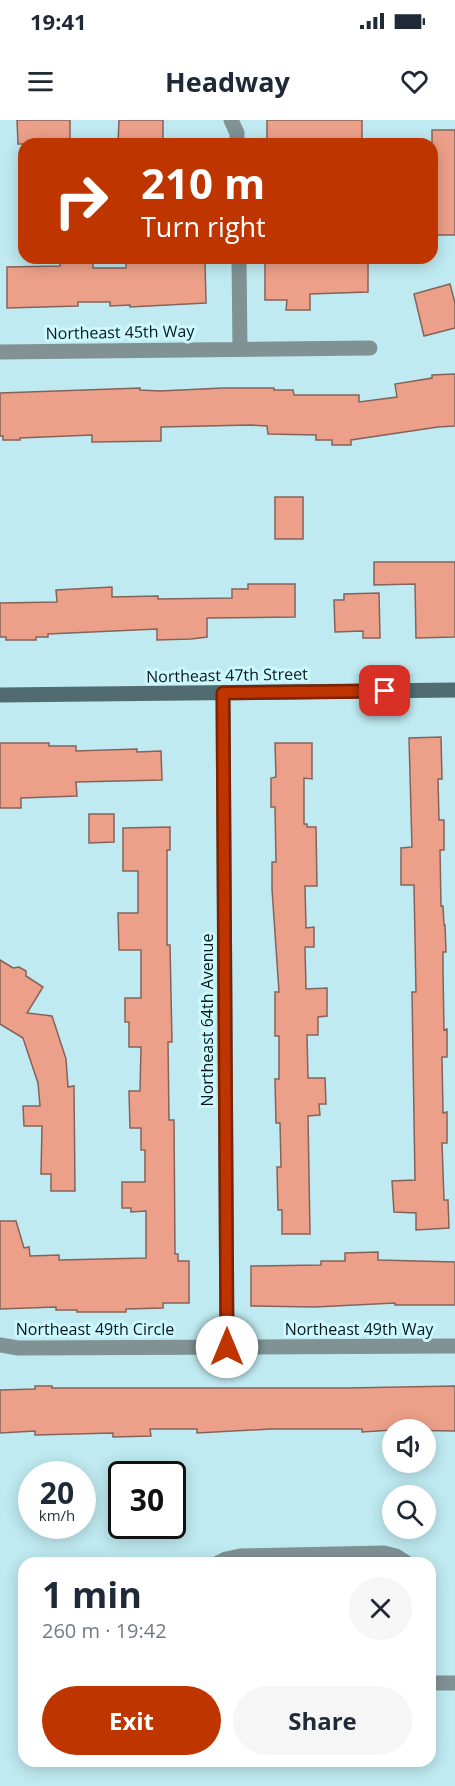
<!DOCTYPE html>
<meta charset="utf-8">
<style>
:root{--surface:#fff;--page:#f6f6f7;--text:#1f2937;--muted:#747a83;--accent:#be3500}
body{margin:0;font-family:"Open Sans",sans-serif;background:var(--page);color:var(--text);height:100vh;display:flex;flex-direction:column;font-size:22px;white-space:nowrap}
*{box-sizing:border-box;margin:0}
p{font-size:20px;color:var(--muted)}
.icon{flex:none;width:33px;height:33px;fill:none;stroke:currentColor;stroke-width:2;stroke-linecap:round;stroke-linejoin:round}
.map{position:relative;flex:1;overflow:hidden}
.details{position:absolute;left:18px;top:1437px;width:418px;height:210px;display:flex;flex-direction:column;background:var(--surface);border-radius:18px;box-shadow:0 3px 15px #0003}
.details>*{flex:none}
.banner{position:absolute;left:18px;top:18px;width:420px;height:126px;border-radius:18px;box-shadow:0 3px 15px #0003;background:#be3500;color:#fff;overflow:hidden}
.fabs{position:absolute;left:382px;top:1299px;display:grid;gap:12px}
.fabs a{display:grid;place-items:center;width:54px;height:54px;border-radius:50%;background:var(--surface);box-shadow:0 3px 15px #0003;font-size:30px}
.speed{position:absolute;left:18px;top:1341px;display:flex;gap:12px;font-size:30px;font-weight:700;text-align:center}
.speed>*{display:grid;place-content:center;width:78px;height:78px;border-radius:50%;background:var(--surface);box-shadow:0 3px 15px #0003;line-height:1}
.speed small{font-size:15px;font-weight:400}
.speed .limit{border:3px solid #111;border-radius:9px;background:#fff;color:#111}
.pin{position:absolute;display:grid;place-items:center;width:51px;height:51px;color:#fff;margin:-26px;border-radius:12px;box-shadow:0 3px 9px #0006}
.me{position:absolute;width:66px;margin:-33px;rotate:0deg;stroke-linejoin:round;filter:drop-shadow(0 0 4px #0008)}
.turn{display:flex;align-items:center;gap:21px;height:126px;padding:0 24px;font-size:27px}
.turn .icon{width:78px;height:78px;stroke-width:2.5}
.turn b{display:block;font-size:42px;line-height:51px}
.round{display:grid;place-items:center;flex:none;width:63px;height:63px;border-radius:32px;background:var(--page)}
.head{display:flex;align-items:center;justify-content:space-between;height:102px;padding:0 24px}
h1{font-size:36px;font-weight:700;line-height:45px}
.primary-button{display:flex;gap:12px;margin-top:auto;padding:12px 24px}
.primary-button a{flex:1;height:69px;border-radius:36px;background:var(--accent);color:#fff;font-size:24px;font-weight:700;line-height:69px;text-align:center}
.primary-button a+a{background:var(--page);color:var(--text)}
.status{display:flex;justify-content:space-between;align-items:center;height:42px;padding:0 30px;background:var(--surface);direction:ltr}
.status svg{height:16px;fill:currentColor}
header{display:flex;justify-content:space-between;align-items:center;height:78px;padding:0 24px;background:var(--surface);font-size:27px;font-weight:700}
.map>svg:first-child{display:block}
.building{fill:#eda089;stroke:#85635a;stroke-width:1.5}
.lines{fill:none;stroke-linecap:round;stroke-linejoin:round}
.street{stroke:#809294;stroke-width:15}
.secondary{stroke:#516c70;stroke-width:15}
.route-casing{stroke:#7c2200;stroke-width:15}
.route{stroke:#be3500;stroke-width:10}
.labels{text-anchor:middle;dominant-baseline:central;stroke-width:6;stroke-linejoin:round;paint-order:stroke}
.street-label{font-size:16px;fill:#08181b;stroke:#ccf8ff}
</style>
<div class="status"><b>19:41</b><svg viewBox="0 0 49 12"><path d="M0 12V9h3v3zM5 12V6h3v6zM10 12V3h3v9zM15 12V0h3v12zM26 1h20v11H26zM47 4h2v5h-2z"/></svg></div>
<header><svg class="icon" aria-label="menu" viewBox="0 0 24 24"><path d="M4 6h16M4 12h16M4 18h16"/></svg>Headway<svg class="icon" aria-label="heart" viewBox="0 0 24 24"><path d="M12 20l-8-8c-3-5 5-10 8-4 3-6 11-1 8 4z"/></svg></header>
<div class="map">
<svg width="455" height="1666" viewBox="0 0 455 1666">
<rect width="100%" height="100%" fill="#bfeaf1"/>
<!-- building -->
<path class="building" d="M17,0h53v24h-52z
M119,0h44v24h-45z
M267,0h95v24l-95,-3z
M432,10h23v105h-23z
M60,138h33v10h33v-10h61v4h18l1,41 -76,4v-2l-20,1v-4h-32v4l-71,2v-41l53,-1z
M318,138h50v34l-58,2v16h-24l1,-10h-22v-37l53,-1z
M450,164l5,19v25l-31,8 -10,-42z
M455,254v52l-17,1 -87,13v5h-19v-5h-16v-5l-48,-1 -1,-8 -16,-1 -90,2v14l-69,1v-7l-72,3v2h-17v-4h-3v-43l140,-5v2l20,1 63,-3h51v2h19l1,5h65v7l38,-5 -2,-13 37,-6v-3z
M275,377h28v42h-28z
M374,442h81v75l-39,1 -1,-54 -41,1z
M248,464h47v33l-88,1v19l-16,2 -34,1v-11l-109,5v3h-12v3h-30v-3h-6v-34l57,-1 -1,-12 56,-3v10l46,-1v3l74,-1v-9h16z
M379,473l1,45h-17v-7l-28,1 -1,-32h10v-6z
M441,617l1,42h-4l1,41h5v30h-4l1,56h2l1,19h1l1,27h-3v20l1,58 3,-1v28h-5l1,56 4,-1v31h-5l2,57h4l1,28 -33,2v-17l-22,-1 -2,-31 23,-1 -3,-188h4l-2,-107h-13v-37l11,-1 -3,-109z
M0,623h49v3h27v5l61,-2v3l24,-1 1,29 -86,2 1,14 -56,2v10h-21z
M275,623h37v36l-8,-1v46h3v3h9l1,59h-12l1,42 8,-1v20h-9l1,42 21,-1v28l-9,1v18h-11l1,43h17l1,26h-7l1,11 -12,1 2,118h-28v-24h-4l-1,-43h4l-1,-44h-4l-1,-44h4v-43h-4v-44h4l-7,-103v-27h4l-1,-55h-4v-29l5,-1z
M89,694h25v28l-25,1z
M170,707v23h-3v95h3l2,97h-4l1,78h5l1,134h3v7h11v42h-26v5l-37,1v3h-49v-2h-21v-3l-56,2v-88h16l8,27 5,-1 1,9 29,-1v5l87,-2v-47l-15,1v-4h-9v-26h23v-32h-4v-22h-11l-1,-37h11l1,-44h-12v-25h-4v-24h16v-48h-22l-1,-37h20v-42h-15v-43z
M0,840l13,8 6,-1 7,4v5l17,11 -16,26 25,3 14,43 2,28 6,-1 1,105h-24v-17h-10l1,-48h-18l-1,-20h17l-2,-23 -15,-45 -23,-14z
M378,1132v8l77,2v43h-60v-2l-80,4 -64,-1v-40l70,-1v-4h24v-8z
M35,1266h17v2h296l107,-2v45l-62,-1 -31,2v-3h-91l-74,4v-4h-47l1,7 -38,1v-4l-78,2v-4l-35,2v-43l35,-1z"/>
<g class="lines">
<!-- street -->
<path class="street" d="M231,0l6,13v11
M239,138l1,91
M0,232l370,-4
M223,573l4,654
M0,1225l18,3 437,-2
M218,1443l8,-4 14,-3 144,-3 12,3 11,7
M430,1563h25"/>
<!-- secondary -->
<path class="secondary" d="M0,575l455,-5"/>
</g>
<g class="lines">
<defs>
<path id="route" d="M227,1227l-4,-654 162,-2"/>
</defs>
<!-- route casing -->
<use href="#route" class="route-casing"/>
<!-- route -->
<use href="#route" class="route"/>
</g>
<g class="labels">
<!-- street labels -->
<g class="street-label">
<text transform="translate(120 212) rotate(-1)">Northeast 45th Way</text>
<text transform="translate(227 555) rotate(-1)">Northeast 47th Street</text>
<text transform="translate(207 900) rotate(-90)">Northeast 64th Avenue</text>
<text x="95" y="1209">Northeast 49th Circle</text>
<text x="359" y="1209">Northeast 49th Way</text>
</g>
</g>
</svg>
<div class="fabs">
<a><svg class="icon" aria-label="sound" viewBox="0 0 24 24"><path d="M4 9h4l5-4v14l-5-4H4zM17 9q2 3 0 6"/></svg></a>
<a><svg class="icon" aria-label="search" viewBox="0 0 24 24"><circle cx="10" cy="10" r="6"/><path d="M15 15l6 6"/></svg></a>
</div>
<div class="speed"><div>20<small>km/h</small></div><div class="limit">30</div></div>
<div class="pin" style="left:385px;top:571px;background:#d93025"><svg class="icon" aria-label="arrive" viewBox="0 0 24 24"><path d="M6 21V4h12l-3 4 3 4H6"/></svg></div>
<svg class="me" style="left:227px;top:1227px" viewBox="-20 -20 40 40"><circle r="19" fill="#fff"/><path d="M0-13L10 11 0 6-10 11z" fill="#be3500"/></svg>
<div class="banner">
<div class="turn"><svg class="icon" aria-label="right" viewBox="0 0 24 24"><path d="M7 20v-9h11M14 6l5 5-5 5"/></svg><div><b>210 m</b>Turn right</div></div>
</div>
<section class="details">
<div class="head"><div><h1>1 min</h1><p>260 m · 19:42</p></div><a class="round"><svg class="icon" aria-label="close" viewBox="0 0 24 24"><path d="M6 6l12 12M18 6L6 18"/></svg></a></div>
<div class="primary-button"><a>Exit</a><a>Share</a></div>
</section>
</div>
